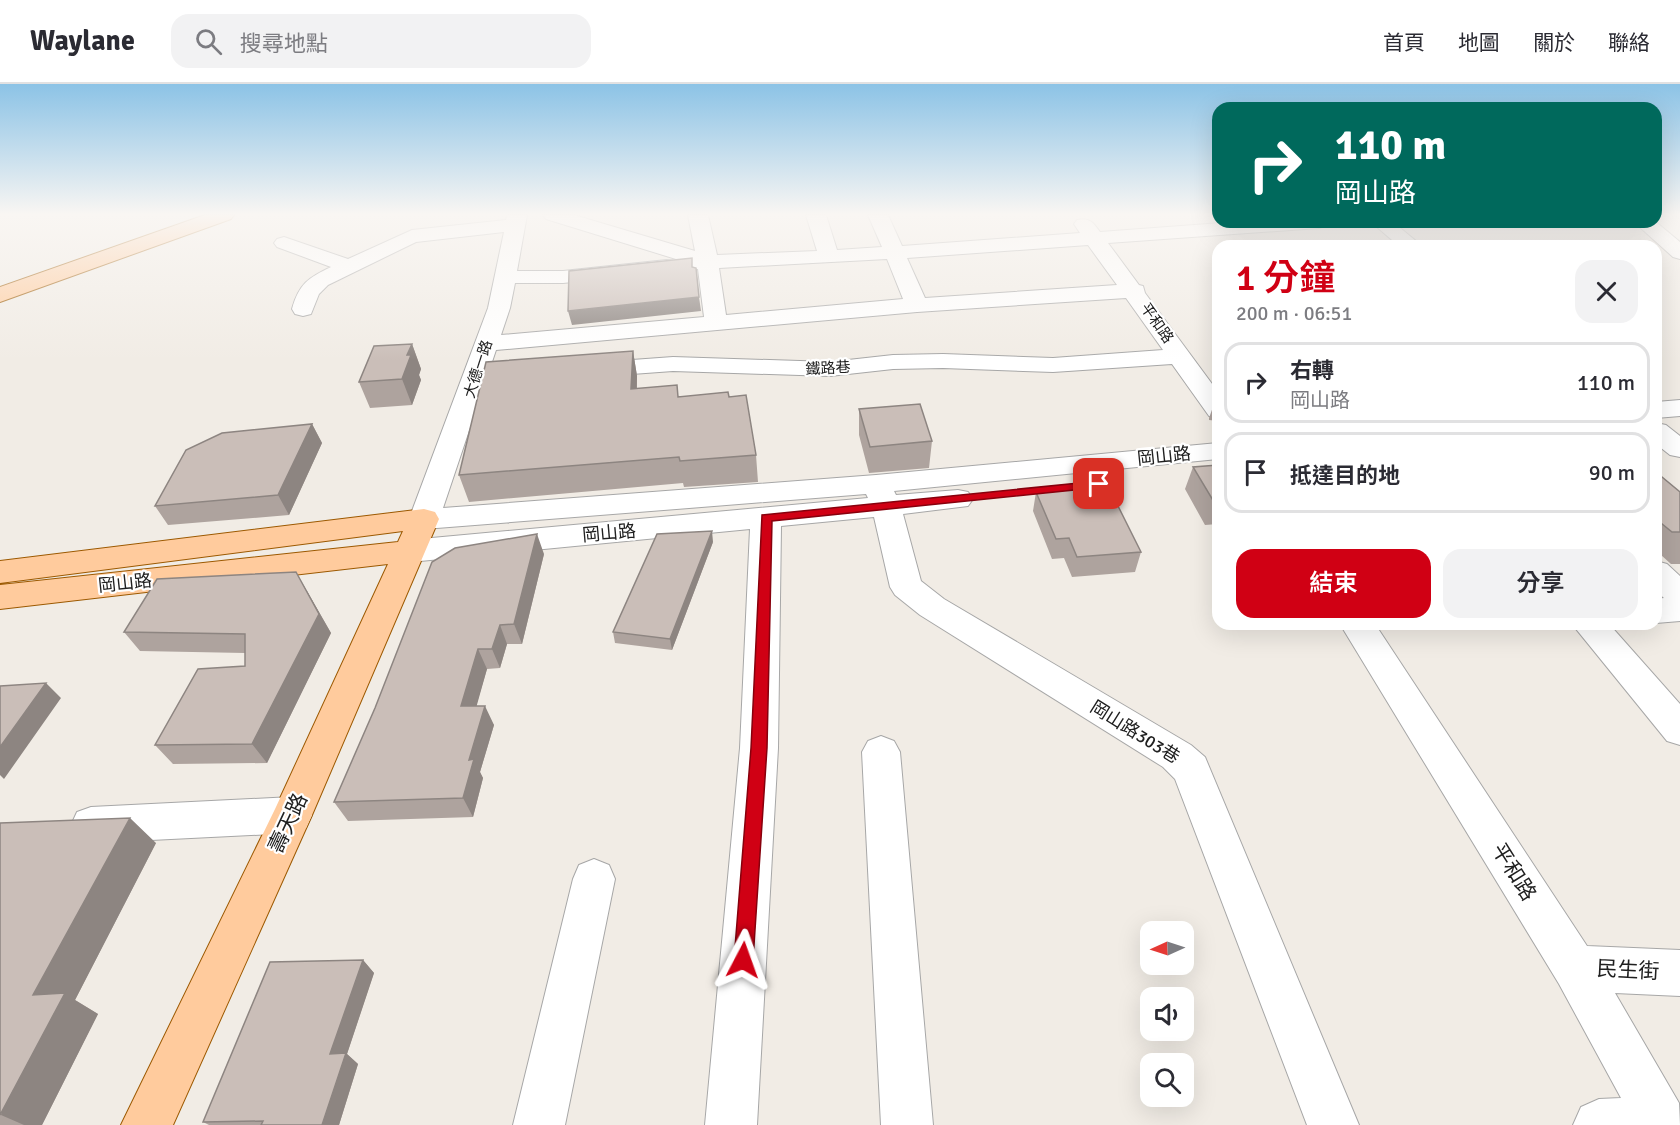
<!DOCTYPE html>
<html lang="zh-TW">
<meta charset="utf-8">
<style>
:root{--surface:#fff;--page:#f2f2f3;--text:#2b2b33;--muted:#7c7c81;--line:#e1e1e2;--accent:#d00014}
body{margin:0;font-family:Signika,"Noto Sans TC",sans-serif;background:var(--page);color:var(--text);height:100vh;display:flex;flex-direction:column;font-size:22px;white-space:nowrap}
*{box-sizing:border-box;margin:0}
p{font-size:20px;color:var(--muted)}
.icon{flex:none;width:33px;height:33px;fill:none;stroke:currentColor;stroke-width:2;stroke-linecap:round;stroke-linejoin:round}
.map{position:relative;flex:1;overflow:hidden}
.details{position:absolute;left:1212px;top:156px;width:450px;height:390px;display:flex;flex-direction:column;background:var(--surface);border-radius:18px;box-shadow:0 6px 24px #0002}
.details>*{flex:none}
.guide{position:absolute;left:1212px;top:18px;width:450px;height:126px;border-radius:18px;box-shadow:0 6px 24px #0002;background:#00695c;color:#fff;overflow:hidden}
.needle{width:39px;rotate:267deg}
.controls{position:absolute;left:1140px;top:837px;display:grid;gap:12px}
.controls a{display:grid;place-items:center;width:54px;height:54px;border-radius:12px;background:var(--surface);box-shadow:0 6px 24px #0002;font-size:30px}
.pin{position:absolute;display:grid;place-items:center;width:51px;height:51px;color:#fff;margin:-26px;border-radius:12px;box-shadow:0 3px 9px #0006}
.me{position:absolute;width:66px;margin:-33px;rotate:4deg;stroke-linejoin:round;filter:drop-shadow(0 0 4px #0008)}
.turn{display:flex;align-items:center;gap:21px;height:126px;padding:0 24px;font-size:27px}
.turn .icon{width:78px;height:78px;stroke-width:2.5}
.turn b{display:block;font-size:42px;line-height:51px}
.round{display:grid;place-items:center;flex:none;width:63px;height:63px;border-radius:18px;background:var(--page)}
.overview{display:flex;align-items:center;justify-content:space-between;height:102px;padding:0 24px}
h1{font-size:36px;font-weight:600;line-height:45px;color:var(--accent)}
.action{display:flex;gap:12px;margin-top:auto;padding:12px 24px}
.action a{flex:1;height:69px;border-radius:18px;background:var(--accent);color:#fff;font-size:24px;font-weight:600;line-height:69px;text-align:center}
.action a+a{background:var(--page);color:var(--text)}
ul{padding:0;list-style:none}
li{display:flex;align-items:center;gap:18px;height:81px;margin:0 12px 9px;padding:0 12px;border:3px solid var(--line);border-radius:18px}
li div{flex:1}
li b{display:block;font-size:22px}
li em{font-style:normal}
header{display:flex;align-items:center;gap:36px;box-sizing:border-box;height:84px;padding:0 30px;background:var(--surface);border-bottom:2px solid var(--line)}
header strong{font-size:28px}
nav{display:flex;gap:33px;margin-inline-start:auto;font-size:21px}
.search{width:420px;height:54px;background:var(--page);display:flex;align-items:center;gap:15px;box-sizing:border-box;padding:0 21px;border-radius:18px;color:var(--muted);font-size:22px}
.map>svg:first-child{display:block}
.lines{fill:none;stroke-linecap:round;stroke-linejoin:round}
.minor-casing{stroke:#a7a7a7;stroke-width:2}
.major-casing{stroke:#9c5900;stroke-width:2}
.minor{fill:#fff;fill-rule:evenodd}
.major{fill:#ffcb9d;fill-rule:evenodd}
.wall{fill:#aea39e}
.shaded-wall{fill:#8d8581}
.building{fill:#cabeb8;stroke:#8d8581;stroke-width:1.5}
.route{fill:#d00014;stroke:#87000d;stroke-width:1.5}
.labels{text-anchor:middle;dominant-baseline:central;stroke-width:4.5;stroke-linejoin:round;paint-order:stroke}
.far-street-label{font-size:15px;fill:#202020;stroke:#fff}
.street-label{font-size:18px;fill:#202020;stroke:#fff}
.near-street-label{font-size:21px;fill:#202020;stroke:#fff}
</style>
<header>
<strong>Waylane</strong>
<div class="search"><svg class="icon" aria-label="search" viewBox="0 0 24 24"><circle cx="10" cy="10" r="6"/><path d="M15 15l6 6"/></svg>搜尋地點</div>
<nav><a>首頁</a><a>地圖</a><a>關於</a><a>聯絡</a></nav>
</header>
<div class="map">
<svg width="1680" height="1041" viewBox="0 0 1680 1041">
<rect width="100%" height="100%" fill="#f1ece5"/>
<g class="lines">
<defs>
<path id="minor" d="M507,131h20l-10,56h46l113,-12 -130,-40 -3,-4h31l121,36 -7,-36h20l9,40 100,-4 -11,-36h20l11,35 45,-3 -14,-32h20l14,31 178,-13 -6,-9 3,-4c12,-3 16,2 23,12l135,-10h94l-3,4 -7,2 -211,15 31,42 4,1 2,7 73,99v26l-9,-2 -37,-52 -119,8 -110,-4 -50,1 -63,7 -157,-5 -82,6 -9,-2 -3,-5 3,-5 9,-2 82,-6 157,5 63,-7 50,-1 110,4 110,-8 -37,-52 -209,14 -421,38 -53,158 433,-33 342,-32v16l-324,32 2,4 62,-5 10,2 5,7 -5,7 -65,8 18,67 23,18 247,146 14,12 154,368h-52l-132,-346 -12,-12 -243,-152 -25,-20 -5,-8 -16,-70 -93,9 -3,222 -21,377h-52l35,-377 10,-219 -340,33 -11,-4 -5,-7 5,-7 11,-4 458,-42 -2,-4 -442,35 -11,-3 -4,-7 79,-211 16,-76 -88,10 -88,43 -9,9 -8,20 -8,2 -8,-2 -3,-5c7,-25 16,-31 39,-42l-54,-20 -3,-4 3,-4 7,-2 64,22 64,-29 94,-10zM1088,161l29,40 -192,13 -18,-40zM887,175l16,40 -177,16 -7,-47zM698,185l6,48 -203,18 9,-27 5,-25h48z
M1371,138h22l29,24h-23z
M1634,138h22l24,20v17l-7,-2z
M1680,316v16l-24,2v-16z
M1656,339l10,2 14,11v21l-10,-2 -14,-11z
M1656,477l11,3 13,12v45l-24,2v-24l8,-1 -8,-7z
M1340,540h35l212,322 93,4v46l-65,-3 64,110 1,22h-107l8,-18 18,-8 22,-1 -62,-114z
M1572,540h37l71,80v41l-13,-4z
M881,652l13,5 6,11 33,373h-52l-19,-373 6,-11z
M292,713l14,5 6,13 -6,13 -14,5 -201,10 -14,-5 -6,-13 6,-13 14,-5z
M594,775l15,6 6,14 -50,246h-52l60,-246 6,-14z"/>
<path id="major" d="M205,131h29l-3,4 -231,83v-15z
M424,425l11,3 4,7 -127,296 -139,310h-52l155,-318 112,-243 -388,45v-24l398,-43 5,-11 -403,52v-22z"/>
</defs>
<!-- minor casing -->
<use href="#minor" class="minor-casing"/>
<!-- major casing -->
<use href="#major" class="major-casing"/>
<!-- minor -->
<use href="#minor" class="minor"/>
<!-- major -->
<use href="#major" class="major"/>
</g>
<!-- wall -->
<path class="wall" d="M412,260l9,25 -2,6 2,5 -9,25 -42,3 -11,-26z
M633,267l4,25v12l42,8 50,1 27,58 2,27 -74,5 -1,-4 -214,19 -10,-27z
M1218,309v28l-9,-1v-2z
M859,325l73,32 -3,27 -60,5 -10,-38z
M312,340l10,19 -33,72 -121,10 -13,-19z
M1218,381v59l-13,1 -20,-36 8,-22z
M1656,388l24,20v72h-9l-10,-9h-5z
M1036,408l71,7 34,53 -6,20 -63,5 -8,-19 -12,1 -19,-48z
M713,458l-41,108 -57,-7 -2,-11z
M544,470l-22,90h-15l-7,24 -13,1 -11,37 18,19 -14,47 3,6 -10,39 -125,4 -14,-19 41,-94z
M307,507l24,42 -64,130 -94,1 -18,-19 90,-79v-13l-105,-2 -16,-19z
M0,739l156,20 -81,157 23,14 -56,111h-42z
M363,876l11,13 -27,81 11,10 -19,61h-130l-6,-3z"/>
<!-- shaded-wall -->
<path class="shaded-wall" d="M699,213l2,14 -129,14 -4,-14z
M412,260l9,25 -2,6 2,5 -9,25 -10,-26 5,-24z
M633,267l4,25 -1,39 -5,-26z
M312,340l10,19 -33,72 -11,-20z
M712,447l1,11 -41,108 -2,-11z
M537,450l7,20 -22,90 -8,-20z
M296,488l35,61 -64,130 -15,-19z
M500,541l7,19 -7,24 -8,-19z
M478,565l9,20 -16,57 -10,-20z
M46,599l15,15 -57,81 -4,-4v-28z
M485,622l9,19 -14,47 3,6 -10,39 -10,-19 6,-38z
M130,734l26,25 -81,157 23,14 -56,111h-18l-23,-10 32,-120z
M363,876l11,13 -27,81 11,10 -19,61h-17l8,-71z"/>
<!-- building -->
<path class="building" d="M692,174v9l4,1 3,29 -131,14 1,-40z
M412,260l-5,11h4l-9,24 -43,3 15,-36z
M633,267l-2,38 46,-4 1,12 50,-5 1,5 17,-2 10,60 -76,6 -1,-4 -220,18 27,-113z
M920,320l12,37 -62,6 -11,-38z
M312,340l-34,71 -123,11 31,-56 36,-17z
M1218,381v37h-4l-21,-35z
M1656,388l24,20v40h-8l-16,-13z
M1101,403l6,12 7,-1 27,54 -64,5 -8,-19 -13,1 -20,-47z
M712,447l-42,108 -57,-7 44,-98z
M537,450l-23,90 -14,1 -8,24h-14l-17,57h24l-16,54 5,-1 -11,39 -129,4 41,-94 57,-146 23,-14z
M296,488l23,42 -67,130 -97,1 43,-76 47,-3v-32l-121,-2 33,-53z
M46,599l-46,64v-61z
M130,734l-97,177 32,-2 -65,122v-292z
M363,876l-33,94 16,-1 -24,72h-61l2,-4 -60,1 67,-160z"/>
<!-- sky -->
<linearGradient id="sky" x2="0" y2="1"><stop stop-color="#8cc3e6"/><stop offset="0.47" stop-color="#f9f6f3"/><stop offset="1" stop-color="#f9f6f3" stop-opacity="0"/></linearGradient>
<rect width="1680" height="277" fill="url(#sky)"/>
<!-- route -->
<path class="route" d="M1099,397l4,1v5l-331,34 -5,227 -14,212 -3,7 -7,2 -6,-2 -3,-7 17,-212 11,-233z"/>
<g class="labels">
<!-- far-street labels -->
<g class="far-street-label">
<text transform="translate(1157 239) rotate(55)">平和路</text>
<text transform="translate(828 284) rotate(-3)">鐵路巷</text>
<text transform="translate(478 285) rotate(-72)">大德一路</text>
</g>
<!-- street labels -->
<g class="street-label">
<text transform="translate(1164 372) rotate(-6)">岡山路</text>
<text transform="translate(609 449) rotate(-5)">岡山路</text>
<text transform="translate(125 499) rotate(-6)">岡山路</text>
<text transform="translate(1135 648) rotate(32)">岡山路303巷</text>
</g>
<!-- near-street labels -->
<g class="near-street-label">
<text transform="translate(288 739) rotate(-65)">壽天路</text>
<text transform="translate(1514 788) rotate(58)">平和路</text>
<text transform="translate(1628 886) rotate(3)">民生街</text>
</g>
</g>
</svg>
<div class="controls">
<a><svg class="needle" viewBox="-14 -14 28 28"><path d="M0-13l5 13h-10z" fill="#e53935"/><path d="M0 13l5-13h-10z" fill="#7c7c81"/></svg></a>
<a><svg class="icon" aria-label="sound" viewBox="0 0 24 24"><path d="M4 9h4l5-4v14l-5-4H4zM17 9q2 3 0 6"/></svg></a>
<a><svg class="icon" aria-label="search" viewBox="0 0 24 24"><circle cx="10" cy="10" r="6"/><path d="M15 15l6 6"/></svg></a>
</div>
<div class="pin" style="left:1099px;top:400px;background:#d93025"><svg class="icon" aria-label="arrive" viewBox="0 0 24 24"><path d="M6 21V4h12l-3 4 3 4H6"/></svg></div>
<svg class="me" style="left:743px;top:876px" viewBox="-20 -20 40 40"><path d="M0-17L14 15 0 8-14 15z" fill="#d00014" stroke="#fff" stroke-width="4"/></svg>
<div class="guide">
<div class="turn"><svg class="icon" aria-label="right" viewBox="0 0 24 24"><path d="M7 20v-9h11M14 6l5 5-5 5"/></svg><div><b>110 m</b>岡山路</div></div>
</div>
<section class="details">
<div class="overview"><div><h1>1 分鐘</h1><p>200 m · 06:51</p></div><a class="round"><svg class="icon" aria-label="close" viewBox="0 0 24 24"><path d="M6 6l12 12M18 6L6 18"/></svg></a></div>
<ul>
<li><svg class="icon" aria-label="right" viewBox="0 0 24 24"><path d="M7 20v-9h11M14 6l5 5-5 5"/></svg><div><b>右轉</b><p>岡山路</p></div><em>110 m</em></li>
<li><svg class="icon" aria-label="arrive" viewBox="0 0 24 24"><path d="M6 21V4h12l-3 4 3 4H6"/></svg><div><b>抵達目的地</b></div><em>90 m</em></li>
</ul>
<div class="action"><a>結束</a><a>分享</a></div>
</section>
</div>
